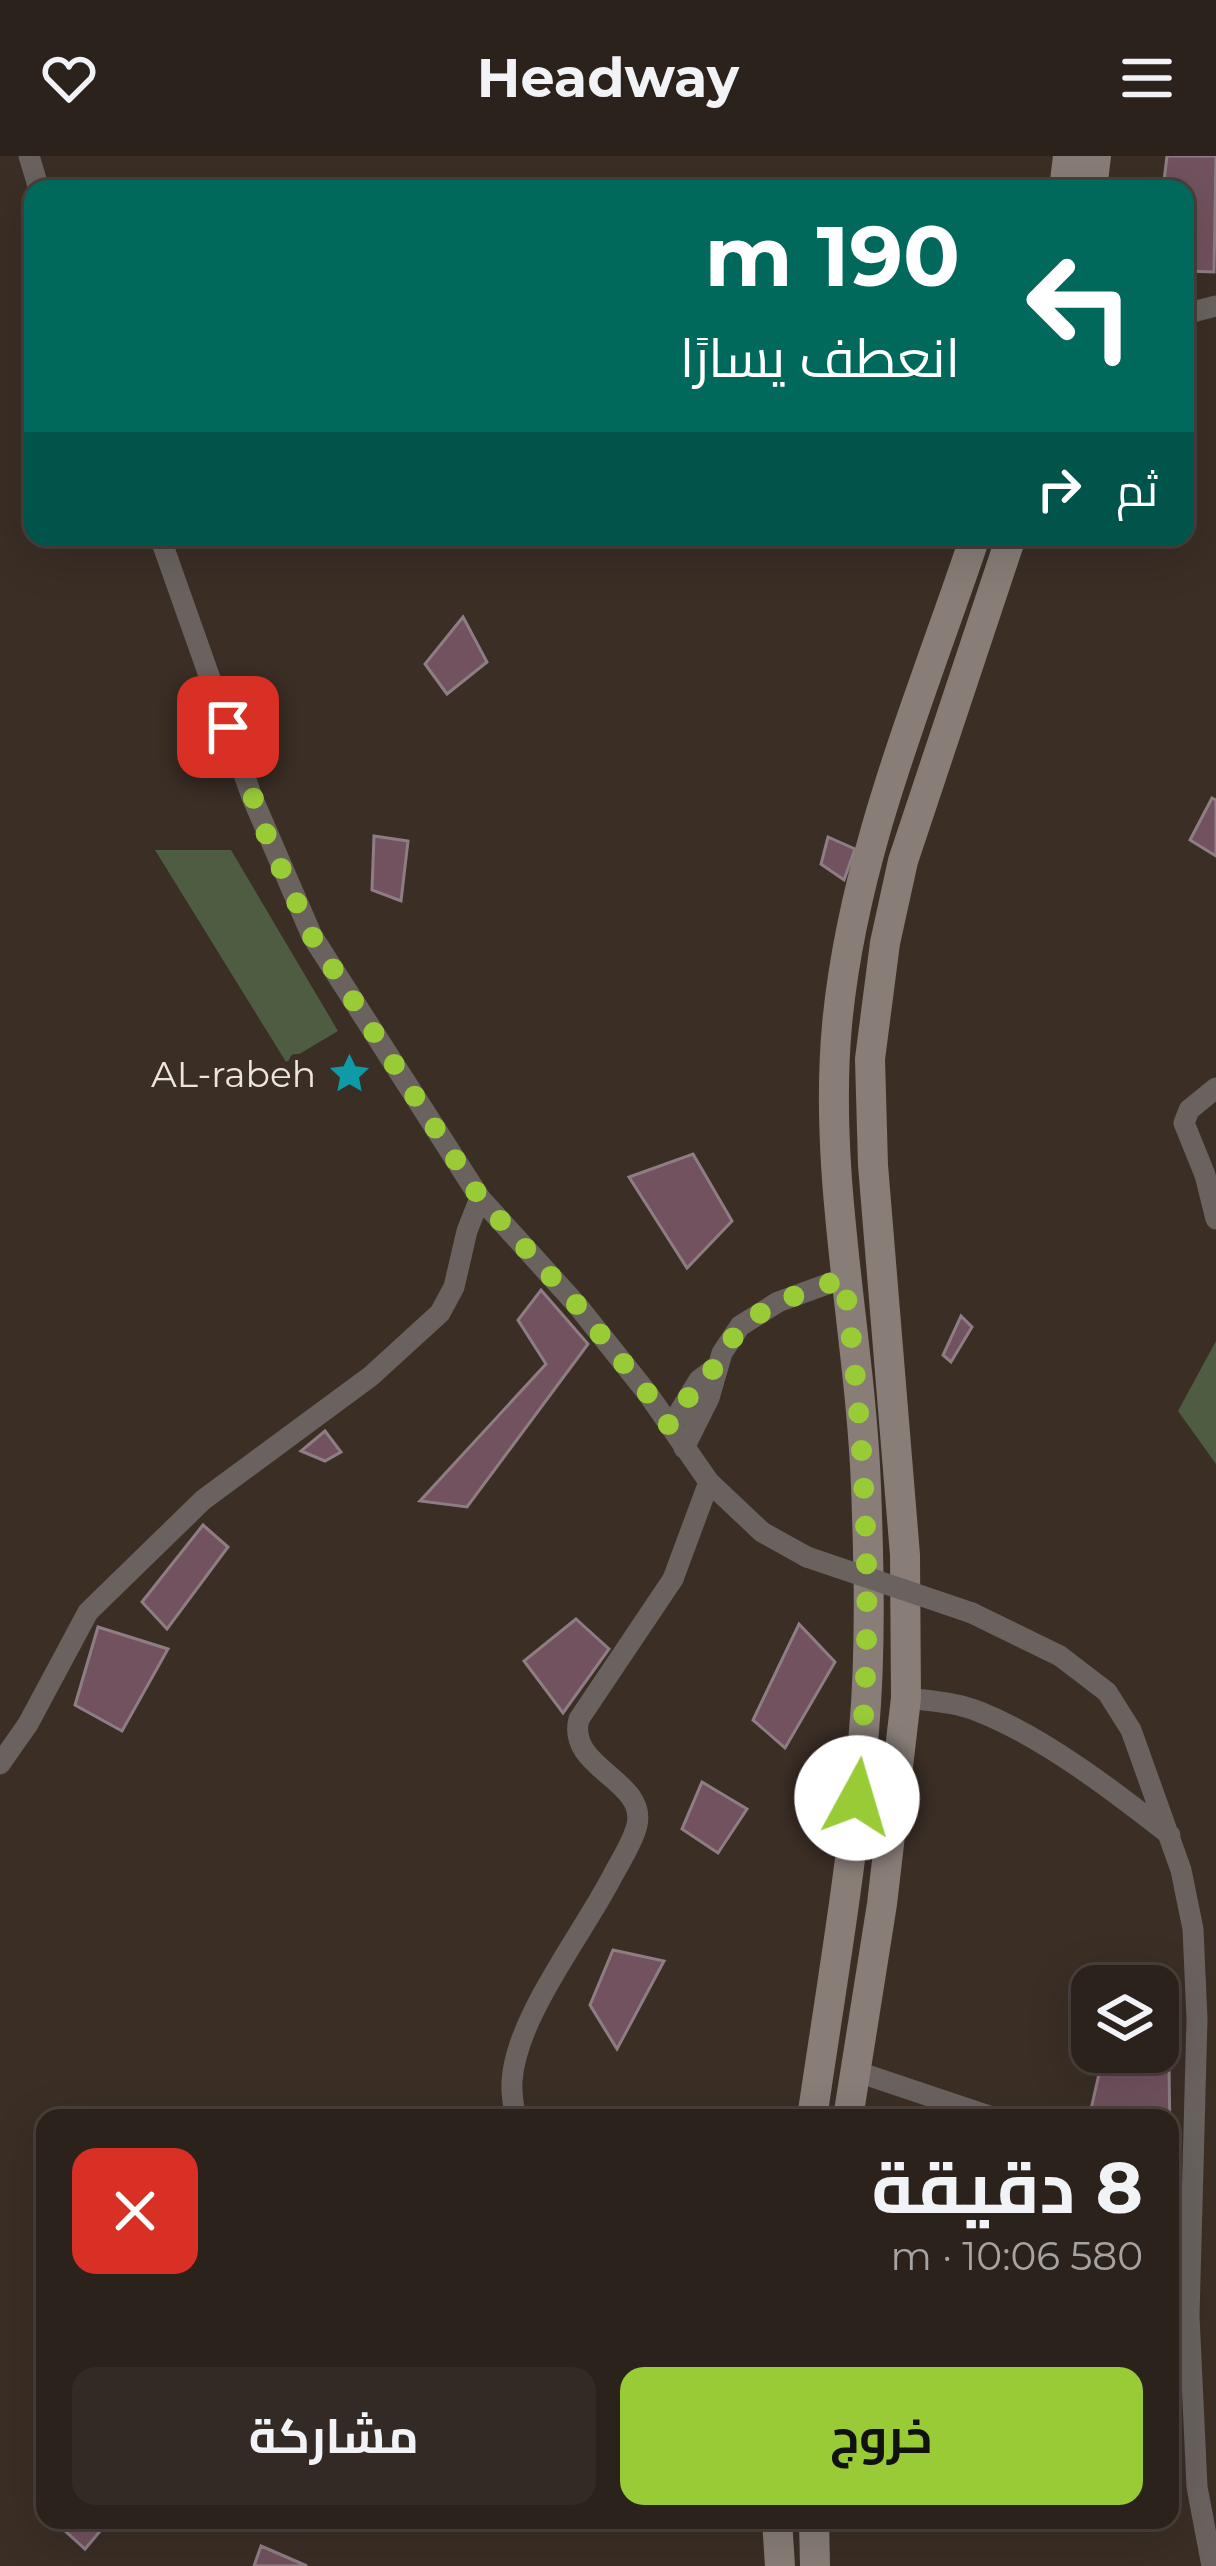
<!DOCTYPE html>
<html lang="ar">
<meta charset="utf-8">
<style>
:root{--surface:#2c221c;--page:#342a25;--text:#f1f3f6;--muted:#a6a4a3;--line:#483f3b;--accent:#98cb36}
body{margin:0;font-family:Montserrat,Cairo,sans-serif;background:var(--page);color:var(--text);direction:rtl;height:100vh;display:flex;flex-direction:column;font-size:45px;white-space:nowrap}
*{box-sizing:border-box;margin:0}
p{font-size:39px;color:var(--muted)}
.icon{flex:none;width:66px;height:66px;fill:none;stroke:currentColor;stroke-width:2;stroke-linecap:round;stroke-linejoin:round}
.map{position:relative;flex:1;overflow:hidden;direction:ltr}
.panel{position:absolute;left:36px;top:1953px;width:1143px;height:420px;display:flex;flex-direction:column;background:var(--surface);border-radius:24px;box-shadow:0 12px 48px #0002,0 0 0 3px var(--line);direction:rtl}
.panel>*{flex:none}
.top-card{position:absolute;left:24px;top:24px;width:1170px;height:366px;border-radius:24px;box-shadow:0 12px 48px #0002,0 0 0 3px var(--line);direction:rtl;background:#00695c;color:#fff;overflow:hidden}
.controls{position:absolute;left:1071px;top:1809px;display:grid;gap:24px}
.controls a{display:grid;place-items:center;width:108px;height:108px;border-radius:24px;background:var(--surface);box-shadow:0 12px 48px #0002,0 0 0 3px var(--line);font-size:60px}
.pin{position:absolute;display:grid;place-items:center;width:102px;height:102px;color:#fff;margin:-51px;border-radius:24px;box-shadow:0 6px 18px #0006}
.me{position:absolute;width:132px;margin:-66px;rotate:6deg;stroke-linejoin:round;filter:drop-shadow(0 0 9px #0008)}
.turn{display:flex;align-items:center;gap:42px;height:252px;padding:0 36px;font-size:54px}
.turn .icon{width:156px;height:156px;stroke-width:2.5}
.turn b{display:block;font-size:84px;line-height:102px}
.then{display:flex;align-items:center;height:114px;padding:0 36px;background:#0003;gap:24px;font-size:45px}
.round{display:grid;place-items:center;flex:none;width:126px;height:126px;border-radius:24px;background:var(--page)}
.head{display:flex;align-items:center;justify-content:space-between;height:204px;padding:0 36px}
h1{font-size:72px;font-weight:700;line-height:90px}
.button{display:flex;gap:24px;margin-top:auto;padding:24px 36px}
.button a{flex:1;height:138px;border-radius:24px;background:var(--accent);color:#111;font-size:48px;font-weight:700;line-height:138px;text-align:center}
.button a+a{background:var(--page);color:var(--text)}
header{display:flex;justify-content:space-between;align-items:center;height:156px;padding:0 36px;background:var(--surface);font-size:54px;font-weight:700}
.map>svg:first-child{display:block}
.green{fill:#4e5c42}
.building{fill:#71525e;stroke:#8f7d84;stroke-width:3}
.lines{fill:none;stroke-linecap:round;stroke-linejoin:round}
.minor{stroke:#69625e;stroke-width:21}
.secondary{stroke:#887d77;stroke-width:30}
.minor-bridge{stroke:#69625e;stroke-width:21}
.route{stroke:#98cb36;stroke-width:21;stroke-dasharray:0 37.8}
.labels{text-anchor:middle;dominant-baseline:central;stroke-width:12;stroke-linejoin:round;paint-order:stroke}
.poi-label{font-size:36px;fill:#ece4de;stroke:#3a2e25;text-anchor:end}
</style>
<header><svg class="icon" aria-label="menu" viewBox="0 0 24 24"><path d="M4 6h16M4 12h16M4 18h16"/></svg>Headway<svg class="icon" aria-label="heart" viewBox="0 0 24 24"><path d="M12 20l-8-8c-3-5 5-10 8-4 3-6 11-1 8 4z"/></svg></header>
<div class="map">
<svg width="1216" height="2410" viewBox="0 0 1216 2410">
<rect width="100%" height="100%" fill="#3a2e25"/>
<!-- green -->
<path class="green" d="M231,694l107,181 -52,31 -131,-212z
M1216,1185v123l-38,-53z"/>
<!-- building -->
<path class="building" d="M1167,0h49l-2,116 -29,-1v-82h-22z
M463,461l24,45 -40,32 -22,-30z
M1212,642l4,2v56l-26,-16z
M374,680l34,5 -7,60 -29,-11z
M828,681l27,12 -11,31 -23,-16z
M693,998l39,67 -45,47 -58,-91z
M541,1134l47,54 -121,163 -47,-6 126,-137 -28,-44z
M961,1160l11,11 -21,35 -8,-7z
M325,1275l16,21 -16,9 -24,-10z
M203,1369l25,22 -61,82 -25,-27z
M576,1463l33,30 -46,64 -39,-52z
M799,1468l36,38 -50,86 -32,-28z
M98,1471l70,22 -46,82 -47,-26z
M702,1626l45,27 -29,44 -36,-24z
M613,1794l51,11 -47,88 -27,-44z
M1104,1896h19l46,14 5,362h-4v-310h-81z
M53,2364h50l4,3 -22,26z
M261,2390l46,20h-53z"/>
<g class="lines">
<!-- minor -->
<path class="minor" d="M29,0l10,33
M1185,158l31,-8
M160,381l92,260 60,139 168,262 97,107 71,89 61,88 53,50 45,25
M1216,932l-27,22 -5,13 21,52 11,44
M670,1271l29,-47 17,-13
M684,1292l25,-50 13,-45 18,-27 38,-24 66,-24
M972,1457l88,43 47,36 24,38 50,140 12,59 4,90 -8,297 8,171 15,79
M906,1542c25,3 50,4 74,14 65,26 135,80 190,123
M0,1608l28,-40 60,-112 115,-112 168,-124 69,-63 14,-26 13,-56 13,-33
M855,1915l140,47
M515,1962c-1,-12 -4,-25 -3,-37 4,-64 71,-147 101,-206 8,-15 20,-33 24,-50 10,-45 -71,-57 -58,-106l94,-140 36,-97"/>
<!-- secondary -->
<path class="secondary" d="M1064,33l4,-33
M1092,33l4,-33
M812,1962c19,-129 41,-257 52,-387 7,-81 5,-164 2,-245 -6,-153 -43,-307 -29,-461 16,-171 84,-327 138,-488
M848,1962l34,-214 24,-206 -1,-143 -32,-390 -3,-106 15,-116 18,-82 108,-324
M777,2364l3,46
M814,2364l1,46"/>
<!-- minor-bridge -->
<path class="minor-bridge" d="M807,1401l165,56"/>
</g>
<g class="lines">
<!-- route -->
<path class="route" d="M228,571l41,115 43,94 168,262 97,107 71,89 22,33 29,-47 17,-13 24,-41 38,-24 66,-24c23,174 31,346 13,520"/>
</g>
<!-- icons -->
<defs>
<symbol id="sight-bare" viewBox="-9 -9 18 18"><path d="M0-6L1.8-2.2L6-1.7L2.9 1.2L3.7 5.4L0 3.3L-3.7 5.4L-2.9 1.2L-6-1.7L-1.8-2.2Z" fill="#0f9aa8" stroke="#3a2e25" stroke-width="2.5" paint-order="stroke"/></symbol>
</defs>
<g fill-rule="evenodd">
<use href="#sight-bare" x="320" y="888" width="59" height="59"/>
</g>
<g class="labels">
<!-- poi labels -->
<g class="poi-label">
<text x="316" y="918">AL-rabeh</text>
</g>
</g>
</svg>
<div class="controls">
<a><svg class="icon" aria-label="layers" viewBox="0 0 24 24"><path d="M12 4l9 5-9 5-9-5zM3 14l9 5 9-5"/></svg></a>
</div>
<div class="pin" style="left:228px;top:571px;background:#d93025"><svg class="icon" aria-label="arrive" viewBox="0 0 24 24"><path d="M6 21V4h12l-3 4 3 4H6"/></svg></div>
<svg class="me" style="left:857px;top:1642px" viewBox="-20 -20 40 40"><circle r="19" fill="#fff"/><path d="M0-13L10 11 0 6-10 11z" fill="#98cb36"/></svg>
<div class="top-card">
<div class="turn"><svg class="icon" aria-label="left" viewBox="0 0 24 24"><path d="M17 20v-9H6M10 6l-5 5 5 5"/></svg><div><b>190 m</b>انعطف يسارًا</div></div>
<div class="then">ثم<svg class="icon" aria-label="right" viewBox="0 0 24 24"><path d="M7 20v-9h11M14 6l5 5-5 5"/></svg></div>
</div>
<section class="panel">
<div class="head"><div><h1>8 دقيقة</h1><p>580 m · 10:06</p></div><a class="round" style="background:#d93025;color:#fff"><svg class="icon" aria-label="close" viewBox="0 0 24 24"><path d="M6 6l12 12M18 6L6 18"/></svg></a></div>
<div class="button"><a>خروج</a><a>مشاركة</a></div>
</section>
</div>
